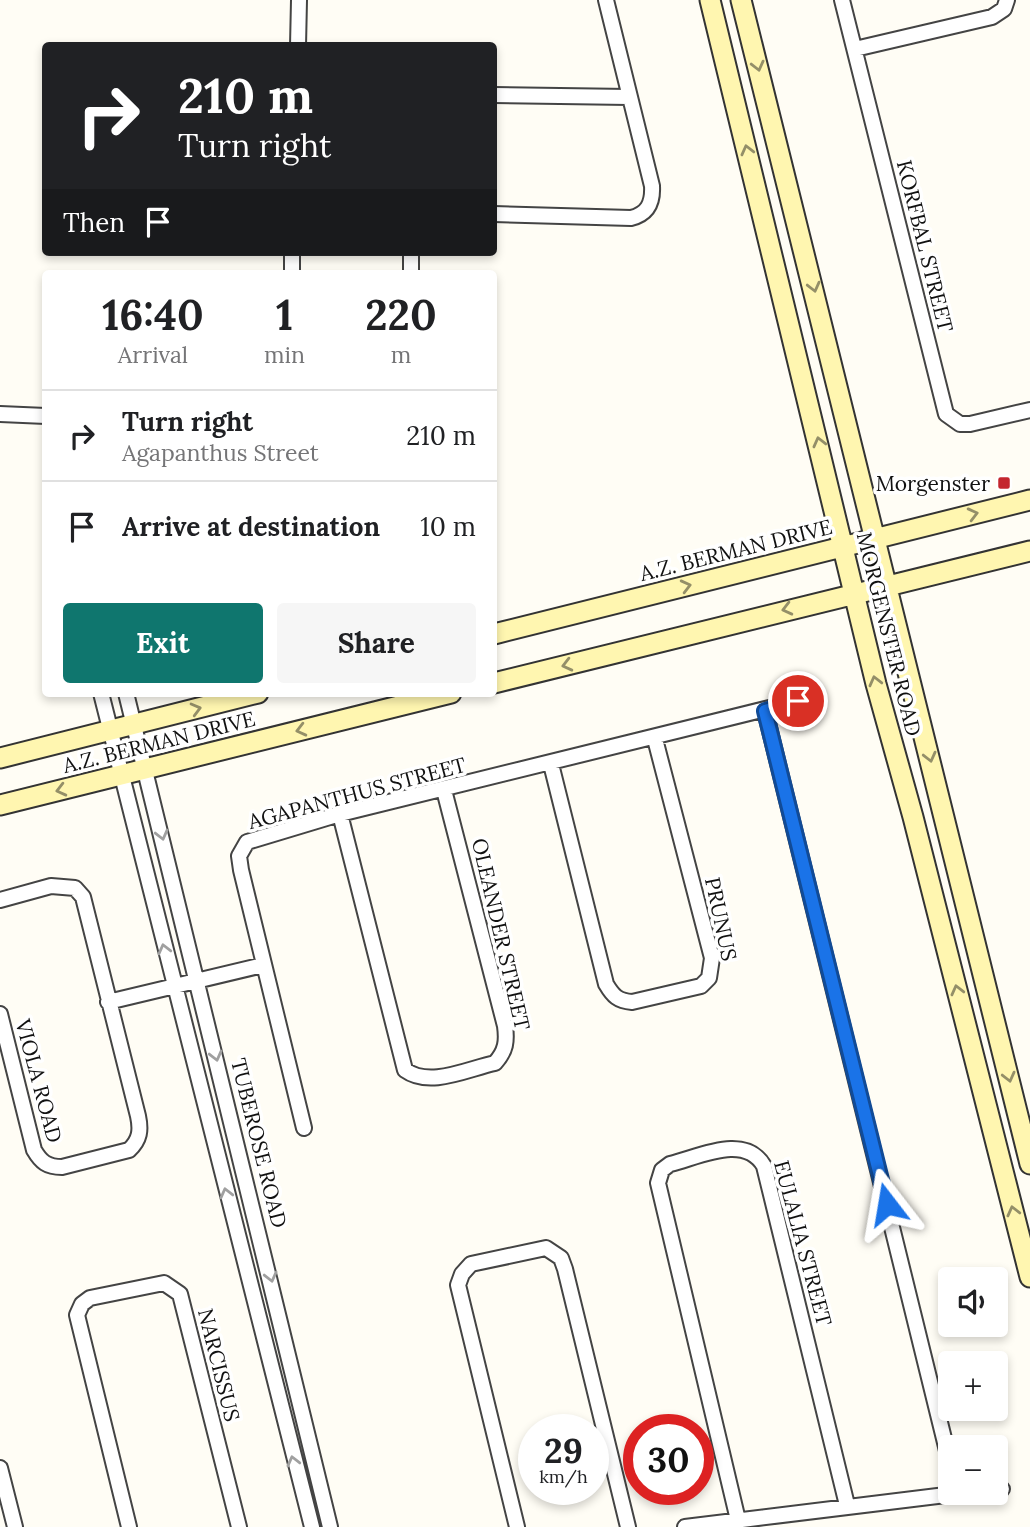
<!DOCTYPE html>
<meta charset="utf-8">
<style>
:root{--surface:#fff;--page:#f6f6f6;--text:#202124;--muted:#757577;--line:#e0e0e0;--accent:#0f766e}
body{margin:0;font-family:Lora,serif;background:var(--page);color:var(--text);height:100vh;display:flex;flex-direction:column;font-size:26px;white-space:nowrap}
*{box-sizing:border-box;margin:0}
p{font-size:23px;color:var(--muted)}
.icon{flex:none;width:38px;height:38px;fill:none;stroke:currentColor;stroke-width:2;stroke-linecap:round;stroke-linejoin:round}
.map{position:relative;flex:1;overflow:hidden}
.side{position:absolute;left:42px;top:270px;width:455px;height:427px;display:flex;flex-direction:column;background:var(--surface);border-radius:7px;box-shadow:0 4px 10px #0003}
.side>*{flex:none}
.banner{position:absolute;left:42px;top:42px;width:455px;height:214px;border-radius:7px;box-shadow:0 4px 10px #0003;background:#202124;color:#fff;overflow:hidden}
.controls{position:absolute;left:938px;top:1267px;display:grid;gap:14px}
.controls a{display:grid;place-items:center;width:70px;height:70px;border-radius:7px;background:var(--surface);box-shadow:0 4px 10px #0003;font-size:35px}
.speed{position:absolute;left:518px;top:1414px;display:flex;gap:14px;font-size:35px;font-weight:700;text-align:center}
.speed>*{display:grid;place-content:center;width:91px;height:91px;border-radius:50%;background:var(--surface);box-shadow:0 4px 10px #0003;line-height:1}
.speed small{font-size:18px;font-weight:400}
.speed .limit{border:10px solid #d22;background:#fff;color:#111}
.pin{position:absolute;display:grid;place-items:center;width:60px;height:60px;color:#fff;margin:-30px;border:4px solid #fff;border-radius:50%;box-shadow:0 2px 7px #0007}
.me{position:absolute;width:77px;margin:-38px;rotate:346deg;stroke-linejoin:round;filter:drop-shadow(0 0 5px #0008)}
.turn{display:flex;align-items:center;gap:24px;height:147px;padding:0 21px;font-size:32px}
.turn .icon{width:91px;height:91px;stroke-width:2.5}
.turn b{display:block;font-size:49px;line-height:60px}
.then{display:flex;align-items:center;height:66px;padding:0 21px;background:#0003;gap:14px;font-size:26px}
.eta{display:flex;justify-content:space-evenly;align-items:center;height:119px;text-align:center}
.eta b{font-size:42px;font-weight:700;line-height:49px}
.cta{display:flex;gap:14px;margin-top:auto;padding:14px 21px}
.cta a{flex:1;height:80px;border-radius:7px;background:var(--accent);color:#fff;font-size:28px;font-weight:700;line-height:80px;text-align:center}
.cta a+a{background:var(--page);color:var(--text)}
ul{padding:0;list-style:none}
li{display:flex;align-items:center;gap:21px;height:91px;padding:0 21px;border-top:2px solid var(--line)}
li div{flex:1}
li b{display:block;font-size:26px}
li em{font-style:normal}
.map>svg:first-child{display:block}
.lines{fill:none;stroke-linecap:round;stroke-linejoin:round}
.minor-casing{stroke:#444;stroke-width:18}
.secondary-casing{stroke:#333;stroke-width:23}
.minor{stroke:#fff;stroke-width:14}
.secondary{stroke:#fff6b0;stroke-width:19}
.oneway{stroke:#948f68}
.oneway2{stroke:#a0a0a0}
.route-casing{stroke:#114b97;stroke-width:18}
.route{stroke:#1a73e8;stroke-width:12}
.poi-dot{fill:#c4262e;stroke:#fff;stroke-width:2.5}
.labels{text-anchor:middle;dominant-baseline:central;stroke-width:7;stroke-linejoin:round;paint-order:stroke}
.street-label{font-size:21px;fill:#111;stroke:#fff}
.poi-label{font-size:21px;fill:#111;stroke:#fff;text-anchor:end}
</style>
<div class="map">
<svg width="1030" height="1527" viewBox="0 0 1030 1527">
<rect width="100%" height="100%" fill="#fffdf5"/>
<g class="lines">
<defs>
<path id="minor" d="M842,0l104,414 14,10h10l60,-14
M298,46l1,-46
M855,49l137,-32 12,-8 3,-9
M494,95l135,2
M494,214l137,4c16,-4 22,-14 21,-32l-46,-186
M292,273v-21
M411,273v-21
M0,414l46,2
M101,693l211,834
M126,693l204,834
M765,711l185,752
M551,764l55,220c7,12 12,17 26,18l69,-16 8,-8 3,-20 -57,-219
M340,814l65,256c25,18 62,-1 90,-7 11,-12 12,-22 10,-37l-61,-236
M0,900l51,-14 24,2 8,9 55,219c3,14 2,24 -9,34l-67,17c-15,0 -21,-5 -28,-17l-34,-136
M108,1002l155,-37
M304,1128l-63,-258 -2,-14 8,-14 93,-28 458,-113
M0,1468l15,59
M996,1489h6
M738,1520l-80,-337 4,-13 8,-6c29,-7 75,-31 94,2l83,339
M129,1527l-52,-212 5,-11 8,-6 74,-15 16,11 59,233
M517,1527l-59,-242 4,-11 9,-10 75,-16 15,10 4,11 63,258
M685,1527l277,-34"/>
<path id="secondary" d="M710,0l166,684 37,133 117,460
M741,0l289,1164
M494,634l536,-134
M494,683l536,-132
M0,758l258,-65
M0,805l451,-112"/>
</defs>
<!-- minor casing -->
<use href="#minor" class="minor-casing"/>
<!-- secondary casing -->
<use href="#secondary" class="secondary-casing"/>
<!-- minor -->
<use href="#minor" class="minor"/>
<!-- secondary -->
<use href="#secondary" class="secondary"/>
</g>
<!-- one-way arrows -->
<defs><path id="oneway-chevron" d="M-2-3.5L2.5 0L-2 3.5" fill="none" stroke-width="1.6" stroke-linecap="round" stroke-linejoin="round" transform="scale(1.75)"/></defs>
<g class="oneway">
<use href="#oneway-chevron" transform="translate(758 66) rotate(76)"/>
<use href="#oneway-chevron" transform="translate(747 150) rotate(-104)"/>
<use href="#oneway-chevron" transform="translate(814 287) rotate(76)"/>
<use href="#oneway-chevron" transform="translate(819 442) rotate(-104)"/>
<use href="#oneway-chevron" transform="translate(973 514) rotate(-14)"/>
<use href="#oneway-chevron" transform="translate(686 586) rotate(-14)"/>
<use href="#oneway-chevron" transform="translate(787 609) rotate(166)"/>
<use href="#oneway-chevron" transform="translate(567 665) rotate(166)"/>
<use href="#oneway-chevron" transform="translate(875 681) rotate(-104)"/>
<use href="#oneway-chevron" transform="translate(196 709) rotate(-15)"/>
<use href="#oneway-chevron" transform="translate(301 730) rotate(166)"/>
<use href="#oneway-chevron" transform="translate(930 757) rotate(76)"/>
<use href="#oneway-chevron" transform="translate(61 790) rotate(166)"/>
<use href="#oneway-chevron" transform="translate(957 990) rotate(-104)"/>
<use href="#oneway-chevron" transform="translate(1009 1077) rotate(76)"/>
<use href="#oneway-chevron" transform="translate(1013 1211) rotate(-104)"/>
</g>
<g class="oneway2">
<use href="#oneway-chevron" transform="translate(162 835) rotate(76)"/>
<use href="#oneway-chevron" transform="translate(164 949) rotate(-104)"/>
<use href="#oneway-chevron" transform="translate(216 1056) rotate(76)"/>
<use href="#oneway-chevron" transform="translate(226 1193) rotate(-104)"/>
<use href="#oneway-chevron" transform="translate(271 1277) rotate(76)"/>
<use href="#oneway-chevron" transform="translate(293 1461) rotate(-104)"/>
</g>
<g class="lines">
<defs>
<path id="route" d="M798,701l-33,10 122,493"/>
</defs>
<!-- route casing -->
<use href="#route" class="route-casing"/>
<!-- route -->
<use href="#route" class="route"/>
</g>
<!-- markers -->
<rect class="poi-dot" x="997" y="476" width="14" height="14" rx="3.5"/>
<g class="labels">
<!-- street labels -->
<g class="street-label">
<text transform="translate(925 246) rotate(76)">KORFBAL STREET</text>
<text transform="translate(736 550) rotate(-14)">A.Z. BERMAN DRIVE</text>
<text transform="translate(889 634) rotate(76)">MORGENSTER ROAD</text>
<text transform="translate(159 742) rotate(-14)">A.Z. BERMAN DRIVE</text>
<text transform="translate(357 793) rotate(-15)">AGAPANTHUS STREET</text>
<text transform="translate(721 919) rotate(78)">PRUNUS</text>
<text transform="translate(501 934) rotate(77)">OLEANDER STREET</text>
<text transform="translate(39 1081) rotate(75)">VIOLA ROAD</text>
<text transform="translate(259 1143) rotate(76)">TUBEROSE ROAD</text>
<text transform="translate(803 1243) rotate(75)">EULALIA STREET</text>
<text transform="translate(219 1365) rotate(76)">NARCISSUS</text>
</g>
<!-- poi labels -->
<g class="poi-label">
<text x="990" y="483">Morgenster</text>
</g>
</g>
</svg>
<div class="controls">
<a><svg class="icon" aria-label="sound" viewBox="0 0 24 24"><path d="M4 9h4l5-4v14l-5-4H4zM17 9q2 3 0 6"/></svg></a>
<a>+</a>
<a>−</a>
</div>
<div class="speed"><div>29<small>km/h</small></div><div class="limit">30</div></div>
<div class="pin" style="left:798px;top:701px;background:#d93025"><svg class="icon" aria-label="arrive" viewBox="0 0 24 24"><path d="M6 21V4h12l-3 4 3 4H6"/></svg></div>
<svg class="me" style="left:887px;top:1204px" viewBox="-20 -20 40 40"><path d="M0-17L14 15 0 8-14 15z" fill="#1a73e8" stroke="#fff" stroke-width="4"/></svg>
<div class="banner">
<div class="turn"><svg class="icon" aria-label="right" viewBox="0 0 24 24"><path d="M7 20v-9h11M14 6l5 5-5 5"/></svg><div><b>210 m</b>Turn right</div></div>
<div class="then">Then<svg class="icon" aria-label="arrive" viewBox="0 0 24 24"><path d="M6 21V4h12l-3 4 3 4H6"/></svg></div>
</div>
<section class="side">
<div class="eta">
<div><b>16:40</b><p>Arrival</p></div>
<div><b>1</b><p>min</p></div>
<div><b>220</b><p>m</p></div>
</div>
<ul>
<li><svg class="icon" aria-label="right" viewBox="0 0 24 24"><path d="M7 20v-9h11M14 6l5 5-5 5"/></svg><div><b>Turn right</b><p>Agapanthus Street</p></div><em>210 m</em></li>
<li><svg class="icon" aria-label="arrive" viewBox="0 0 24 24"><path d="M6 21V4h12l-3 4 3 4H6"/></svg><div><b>Arrive at destination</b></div><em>10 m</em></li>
</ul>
<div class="cta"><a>Exit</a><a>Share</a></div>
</section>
</div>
